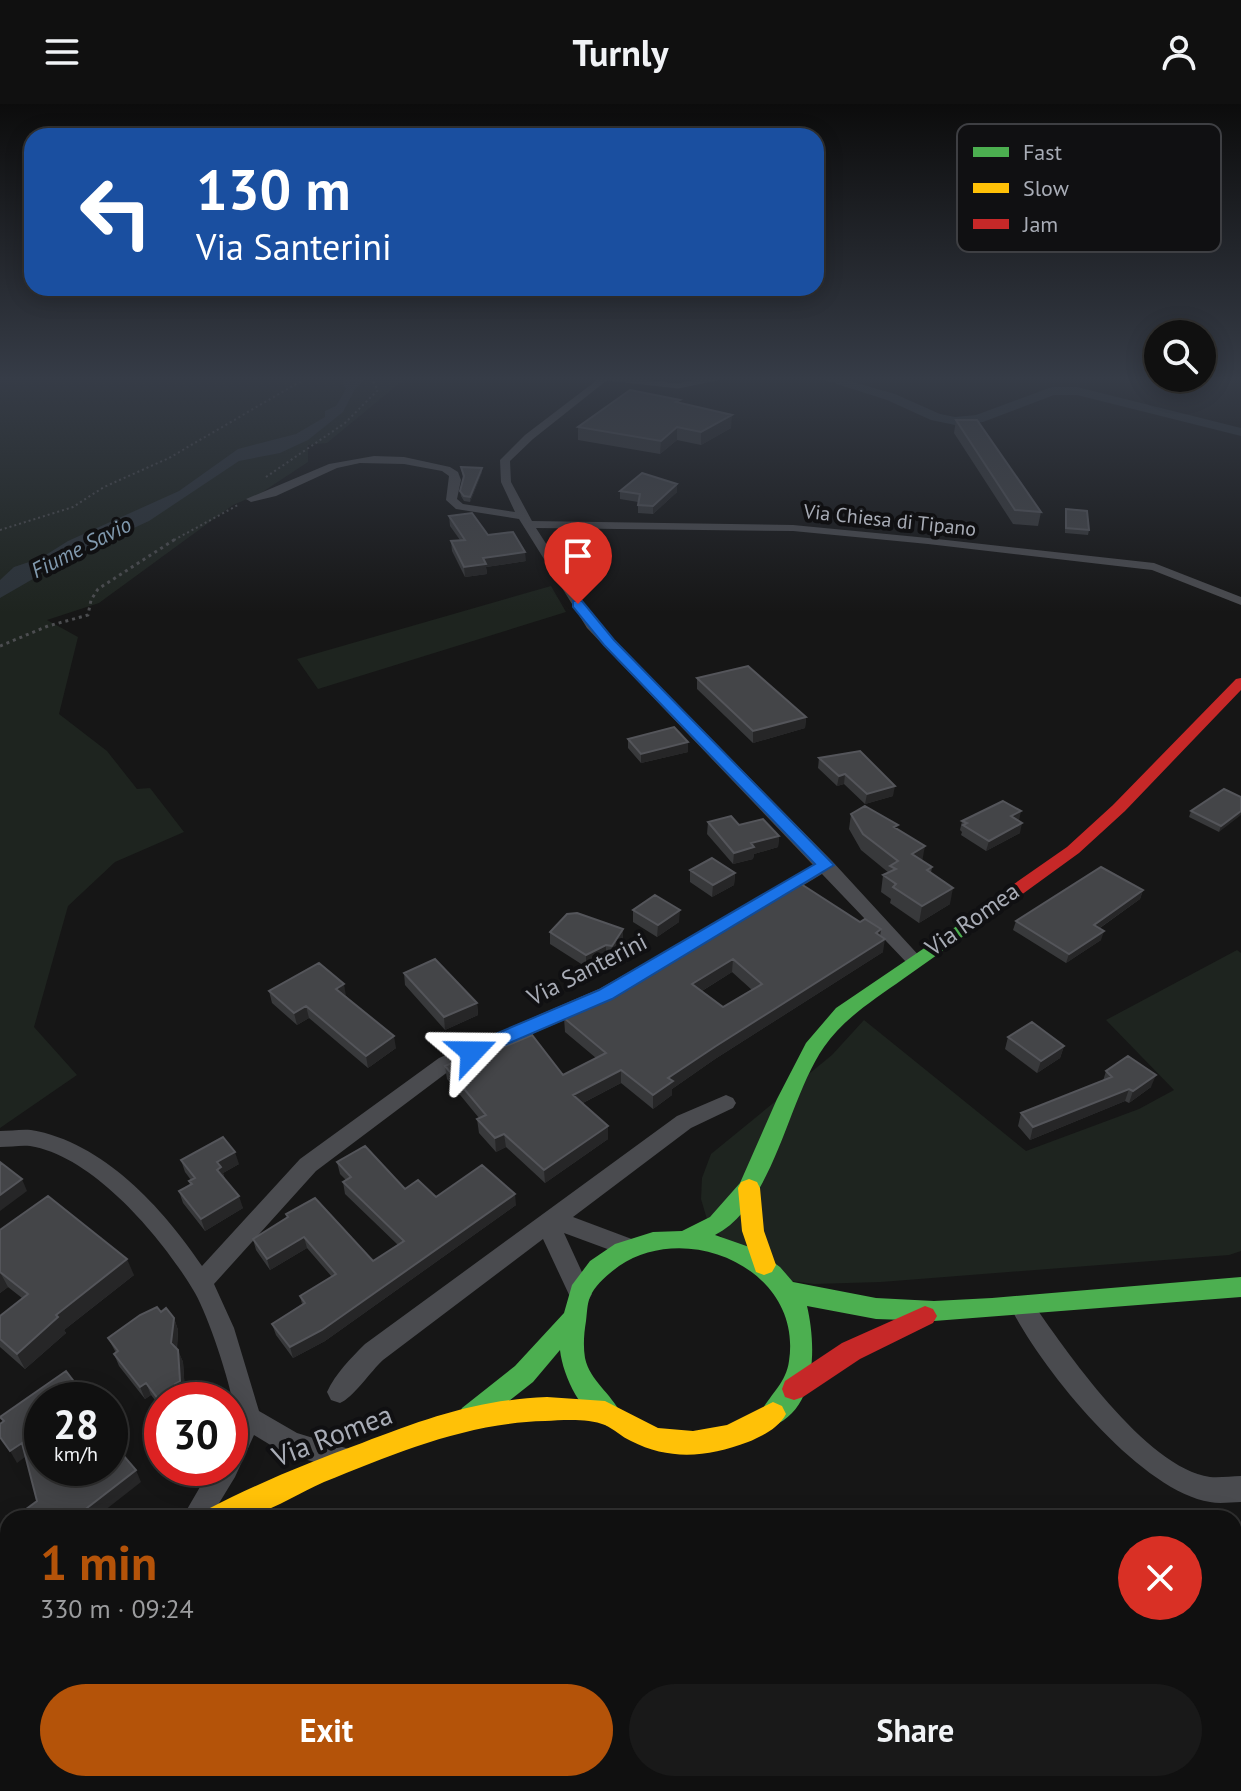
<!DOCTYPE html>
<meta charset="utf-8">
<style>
:root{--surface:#101010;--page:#191919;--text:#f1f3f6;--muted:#9c9d9f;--line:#303030;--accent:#b45309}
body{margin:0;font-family:"PT Sans",sans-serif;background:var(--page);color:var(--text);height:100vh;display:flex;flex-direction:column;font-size:30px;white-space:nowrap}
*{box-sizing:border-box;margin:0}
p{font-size:26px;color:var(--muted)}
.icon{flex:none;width:44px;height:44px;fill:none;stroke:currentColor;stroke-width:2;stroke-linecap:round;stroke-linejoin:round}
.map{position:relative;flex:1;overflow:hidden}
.side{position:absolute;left:0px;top:1406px;width:1242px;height:282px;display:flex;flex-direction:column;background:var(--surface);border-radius:24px 24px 0 0;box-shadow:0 4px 20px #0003,0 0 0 2px var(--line)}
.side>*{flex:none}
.banner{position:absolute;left:24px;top:24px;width:800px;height:168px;border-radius:24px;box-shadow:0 4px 20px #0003,0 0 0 2px var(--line);background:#1a4fa0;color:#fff;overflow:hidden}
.fabs{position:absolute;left:1144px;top:216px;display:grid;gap:16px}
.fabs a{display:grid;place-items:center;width:72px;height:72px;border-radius:50%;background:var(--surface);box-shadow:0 4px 20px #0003,0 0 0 2px var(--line);font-size:40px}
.speed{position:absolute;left:24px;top:1278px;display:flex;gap:16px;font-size:40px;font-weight:700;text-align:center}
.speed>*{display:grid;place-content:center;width:104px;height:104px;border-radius:50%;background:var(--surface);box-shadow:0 4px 20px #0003,0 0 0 2px var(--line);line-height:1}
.speed small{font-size:20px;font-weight:400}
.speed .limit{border:12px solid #d22;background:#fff;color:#111}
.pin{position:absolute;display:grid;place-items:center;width:68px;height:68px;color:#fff;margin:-82px -34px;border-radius:50% 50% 50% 0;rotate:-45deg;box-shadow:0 0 8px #0007}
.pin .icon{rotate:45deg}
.me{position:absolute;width:88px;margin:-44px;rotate:67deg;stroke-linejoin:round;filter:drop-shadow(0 0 6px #0008)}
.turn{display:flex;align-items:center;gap:28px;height:168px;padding:0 40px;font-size:36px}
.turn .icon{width:104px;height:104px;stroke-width:2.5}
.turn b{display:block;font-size:56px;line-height:68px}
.round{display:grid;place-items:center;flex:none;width:84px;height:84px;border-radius:42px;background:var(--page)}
.head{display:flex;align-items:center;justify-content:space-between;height:136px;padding:0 40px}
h1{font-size:48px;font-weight:600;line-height:60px;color:var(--accent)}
.action{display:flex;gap:16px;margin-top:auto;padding:16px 40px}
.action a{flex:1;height:92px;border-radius:48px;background:var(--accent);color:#fff;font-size:32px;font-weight:600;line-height:92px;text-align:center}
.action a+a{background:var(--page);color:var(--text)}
header{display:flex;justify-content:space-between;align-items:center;height:104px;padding:0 40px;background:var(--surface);font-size:36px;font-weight:600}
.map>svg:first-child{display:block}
.green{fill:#1e241f}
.water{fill:#2c3339}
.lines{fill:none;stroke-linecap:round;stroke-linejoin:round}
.canal{fill:#2c3339;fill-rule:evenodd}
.path-far1{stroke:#4c4d50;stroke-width:2;stroke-dasharray:2 3;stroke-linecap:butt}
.path{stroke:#4c4d50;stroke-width:3;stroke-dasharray:3 4;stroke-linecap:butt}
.lane{stroke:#4a4b4f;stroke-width:5}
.street{fill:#4a4b4f;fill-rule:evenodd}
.fast{fill:#4caf50;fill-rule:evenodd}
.slow{fill:#ffc107;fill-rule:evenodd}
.jam{fill:#c62828;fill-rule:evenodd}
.wall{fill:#38393b;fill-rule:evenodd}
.shaded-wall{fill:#262627}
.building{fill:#444548;stroke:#54555a;stroke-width:2;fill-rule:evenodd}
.route{fill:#1a73e8;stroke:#114b97;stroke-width:2}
.labels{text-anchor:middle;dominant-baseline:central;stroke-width:8;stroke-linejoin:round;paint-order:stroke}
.far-street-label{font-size:20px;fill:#a8acb6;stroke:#101012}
.far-water-label{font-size:22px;font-style:italic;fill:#819aaf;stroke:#101012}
.street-label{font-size:24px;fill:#a8acb6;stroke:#101012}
.near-street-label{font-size:28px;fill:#a8acb6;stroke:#101012}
.key{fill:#101012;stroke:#3e3f43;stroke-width:2}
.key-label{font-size:22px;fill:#a8acb6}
</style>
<header><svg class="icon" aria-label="menu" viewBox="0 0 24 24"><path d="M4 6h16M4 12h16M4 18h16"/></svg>Turnly<svg class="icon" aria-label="person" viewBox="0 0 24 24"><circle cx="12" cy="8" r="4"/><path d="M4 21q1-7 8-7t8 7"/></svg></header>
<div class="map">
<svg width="1241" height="1687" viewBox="0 0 1241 1687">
<rect width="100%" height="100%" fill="#161616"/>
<!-- green -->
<path class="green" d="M0,273h407l-80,66 -19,2v17l-47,31 -28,12 -134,98 -52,17 31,17 -19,77 48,37 30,38 13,-1 34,44 -69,30 -47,44 -34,121 43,48 -77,53z
M551,482l15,26 -248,77 -21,-30z
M1237,846l4,3v298l-12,4 -348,27 -67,2 -44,-6 -61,-52 -8,-27 1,-21 9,-24 121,-99 32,-35 162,131 113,-42 35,-19 -68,-70z"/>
<!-- water -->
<path class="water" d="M349,273h18l-12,12 -12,23 -35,28 -28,13 -41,8 -90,60 -78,36 -71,41v-18l14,-13 27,-9 27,-17 111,-50 59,-42 58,-15 29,-17v-6l11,-5 10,-17 -4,-7z"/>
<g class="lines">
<!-- canal -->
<path class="canal" d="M815,273h20l60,17 45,20 15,3 21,-2 76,-28h25l164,41v8l-164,-41h-23l-71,27 -28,3 -24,-5 -44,-20z"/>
<!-- path-far1 -->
<path class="path-far1" d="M266,373l79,-54 33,-33 -5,-9 3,-4
M0,426l73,-23 31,-20 65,-29 139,-81
M174,436l64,-35"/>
<!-- path -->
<path class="path" d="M0,542l48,-20 40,-11 3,-15 7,-11 79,-51"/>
<!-- lane -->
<path class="lane" d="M607,274l71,8 43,-9"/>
<!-- street -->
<path class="street" d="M601,273h10l-78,62 -23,22 1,21 21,39 261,4 135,13 226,25 87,34v8l-89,-35 -224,-26 -135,-13 -257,-3 61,95 235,238 91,99 -3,4h-12l-86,-90 -43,26h-12l-3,-4 3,-4 46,-27 -226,-237 -68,-109 -63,-10 -10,-9 3,-24 -7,-5 -38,-7 -44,-1 -23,5 -61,28 -25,6 -5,-3 83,-35 45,-8 30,1 46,10 8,5 3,8 -4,19 6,5 52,8 -14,-30 -1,-22 25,-25z
M740,805l6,2 3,4 -3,4 -133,80 -160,69 -137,103 -102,113 20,44 25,83 38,22 55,17 4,9 -4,9 -9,3 -61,-19 -28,-17 -19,42 -25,41h-28l29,-50h19c0,-11 -2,-25 0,-37 2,-8 5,-13 4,-23 -5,-29 -25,-90 -39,-115 -31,-53 -101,-137 -165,-147 -9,-1 -20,1 -30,1v-16c10,0 21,-2 31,-1 72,12 132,78 171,136l98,-107 139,-101 160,-69z
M726,991l7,3 3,5 -3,5 -42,20 -118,89 64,24 3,7 -3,7 -8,2 -65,-24 28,61 -4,7 -8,3 -8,-3 -29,-62 -160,121c-12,11 -30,38 -43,43l-9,-3 -4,-8c9,-19 23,-33 38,-48l312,-228z
M1022,1192l8,3c35,51 116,169 180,178 10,1 21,-1 31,-1v26c-10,0 -21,2 -31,0 -70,-11 -170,-134 -200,-196l4,-7z"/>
<!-- fast -->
<path class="fast" d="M1007,788l6,1 3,4 -3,4c-37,26 -73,52 -110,78 -28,20 -59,39 -79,68 -37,53 -49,157 -109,188l40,14 25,18 13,15 83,16 58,3 58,-3 249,-21v20l-307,24 -58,-2 -69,-13c9,38 11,102 -34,120l-9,-4 -4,-8c9,-19 26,-30 29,-53 14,-91 -101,-142 -170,-95 -11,8 -24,19 -29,31 -3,7 -3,17 -4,24 -2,12 -3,25 -1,37 5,23 26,35 36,56l-4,8 -9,4c-26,-10 -45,-49 -48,-76l-27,32 -53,42 -9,4 -9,-4 -4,-8 4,-8 53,-42 49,-53 8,-28 18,-24 25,-17 38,-12 29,-1 28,-14 30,-34 37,-84 29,-56 30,-35z
M8,1540v32l-8,4v-32z"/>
<!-- slow -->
<path class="slow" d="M749,1075l8,3 3,6 4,43 12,34 -4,7 -8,3 -8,-3 -14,-41 -4,-43 3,-6z
M547,1293l58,4 53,27 35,3 34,-6 46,-23 9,4 4,8c-7,14 -24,22 -38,28 -40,15 -78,19 -117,-1 -9,-4 -17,-12 -26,-16 -17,-7 -42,-5 -60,-4 -79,2 -149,32 -221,61 -25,11 -51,28 -77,35 -12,4 -30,1 -42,1l3,-9c50,-26 102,-47 154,-66 66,-25 114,-43 185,-46z"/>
<!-- jam -->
<path class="jam" d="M1241,574v12l-116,121 -46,42 -66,48h-12l-3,-4 3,-4 66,-46 46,-42 123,-126z
M925,1202l8,3 4,7 -4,7 -73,36 -57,38 -9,3 -9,-3 -3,-8 3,-8 57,-38z"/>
</g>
<!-- wall -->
<path class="wall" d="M680,299l51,25 -30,17 -24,-5 -17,14 -82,-14v-13z
M956,316l85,92 -3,14 -25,-2 -59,-91z
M461,363l21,1v4l-12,30 -6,-1 -3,-5 -1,-5 3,-13z
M620,387l57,1 -24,22 -15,-1v-11l-18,-3z
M1066,405l23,21 -1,5 -23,-2v-19z
M449,412l39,19 38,26 -40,6 1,7 -22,3 -13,-26 -1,-10 9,-1 -10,-14z
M697,574l109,39 -1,11 -52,15 -56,-54z
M628,635l60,3v10l-47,11 -13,-15z
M819,654l74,38 -28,8 -21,-20 -7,2 -19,-18z
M1241,693l-22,35 -30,-15 2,-6z
M851,710l46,15 25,32 10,6 -1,6 19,31 -31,19 -29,-20 1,-4 -10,-7 2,-17 6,-2 -28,-23 -12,-21z
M962,717h57l1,12 -34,18 -25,-16 1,-3 -2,-2z
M708,718l31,3 40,11 -1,11 -24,7 -1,5 -20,5 -26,-30z
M690,766l45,3 -1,12 -22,12 -22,-15z
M1143,786l-3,9 -40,29 1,12 -35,23 -53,-33 3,-9z
M633,806l46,12 -22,15 -24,-15z
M860,818l21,7 -1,7 3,16 -168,107 -43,30v6l-19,14 -32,-26 -38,20 25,36 -63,44 -39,-36 -10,5 -17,-19 -2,-14 2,-1 -32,-39 -2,-13 44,-13 74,22 33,-17 -31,-26 -1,-14 155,-88v-4zM732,868l20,18 -29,17 -21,-16z
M623,825v12l-11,17 -6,-2 -20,11 -36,-23v-12z
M404,869l73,30 1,12 -33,15 -40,-45z
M269,887l77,5 50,52 -28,20 -59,-50 -12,7 -25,-22z
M1008,933l56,9 -4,12 -23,15 -32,-24z
M1106,967l45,16 -22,16 -4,-2 -95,39 -12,-14 3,-13 82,-32z
M181,1056l58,4 -16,9 2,6 18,29 -38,23 -22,-28 -4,-12 11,-6 -1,-4 2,-1 -6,-8z
M337,1058l68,27 31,8 80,8 -191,136 -32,17 -17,-23 -4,-11 30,-20 -2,-8 32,-19 -25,-29 -37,22 -14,-20 -3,-11 34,-22 -1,-3 87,47 25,-16 -53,-51 -2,-12 3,-2 -6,-6z
M0,1126l134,45 -70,55 2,3 -41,36 -25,-22v-31l22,-18 -14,-11 -8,6z
M161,1208l13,6 4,12 -1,19 6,13 2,30 -5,4 2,3 -20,1v9l-11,-14 -6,4 -26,-33 -5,-12 2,-1 -8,-15z"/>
<!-- shaded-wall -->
<path class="shaded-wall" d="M732,311l-1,13 -30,17v-13z
M677,323v13l-17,14 1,-13z
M482,364v4l-12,30v-5z
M677,380v8l-24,22v-8z
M525,448l1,9 -40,6 1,7 -22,3 -1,-10 19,-9z
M806,613l-1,11 -52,15v-12z
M688,638v10l-47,11v-9z
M845,670l-1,10 -7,2 2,-10z
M895,682l-2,10 -28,8 2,-10z
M1021,707l-2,10 -8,-5z
M1241,707v4l-22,17 2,-6z
M1022,719l-2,10 -34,18 3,-10z
M779,732l-1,11 -24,7 -1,5 -20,5 1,-11 17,-10z
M925,742l-3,16 -10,-8z
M735,769l-1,12 -22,12 1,-12z
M953,784l-3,16 -31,19 3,-17z
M1143,786l-3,9 -49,35 3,-9z
M680,806l-1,12 -22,15 1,-12z
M623,825v12l-11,17v-12z
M881,825l-2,13 6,-3 -2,13 -168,107 -43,30v6l-19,14v-14l15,-17z
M1104,827l-3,9 -35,23 3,-9z
M606,841v11l-20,11v-12z
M733,855l-1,13 -40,25v-13z
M344,880l2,12 -10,-7z
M477,899l1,12 -33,15 -1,-13z
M306,902l3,12 -12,7 -3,-12z
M394,932l2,12 -28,20 -2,-12z
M1064,942l-4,12 -23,15 4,-12z
M621,966v13l-48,25v-13z
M1156,971l-5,12 -22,16 4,-12z
M1129,985l-4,12 -95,39 3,-13z
M608,1022v13l-63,44 -1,-13z
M504,1030l2,13 -10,5 -1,-14z
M235,1048l4,12 -16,9 2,6 -8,-9v-8z
M22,1075l5,12 -27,20v-16z
M515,1090l1,11 -191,136 -32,17 -3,-11z
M239,1092l4,12 -38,23 -4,-12z
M304,1133l3,11 -37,22 -3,-11z
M127,1155l7,16 -70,55 2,3 -41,36 -8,-15 39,-39z
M0,1168l8,15 -8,6z
M174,1214l4,12 -2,25 -5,-12z
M178,1246l5,12 2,30 -5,4 2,3 -2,1h-18v7l-3,-7 16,-16z
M146,1279l5,12 -6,4 -5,-12z
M22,1339l7,11 -12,9 -7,-12z
M136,1366l5,12 -46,36h-21z"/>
<!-- building -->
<path class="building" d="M630,286l50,10 -4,2 56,13 -31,17 -24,-5 -16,14 -83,-14z
M956,316h21l64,92 -26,-2z
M461,363l21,1 -12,29 -6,-1 -4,-5 4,-15z
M642,369l35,11 -24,22 -15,-1 2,-11 -20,-3z
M1066,405l21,2 2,19 -23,-2z
M472,409l16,22 25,-3 12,20 -42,6 3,6 -22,3 -13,-26 14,-1 -16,-24z
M748,562l58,51 -53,14 -56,-53z
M674,623l14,15 -47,12 -13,-15z
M860,647l35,35 -28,8 -22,-20 -6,2 -20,-18z
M1224,685l17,8v14l-20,15 -30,-15z
M1003,697l18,10 -10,5 11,7 -33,18 -26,-16 4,-2 -5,-2z
M865,702l33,19 -4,2 31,19 -13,8 20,13 -5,3 26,18 -31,18 -29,-19 3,-3 -13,-9 13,-6 -6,-3 8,-5 -35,-27 -12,-20z
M731,712l8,9 24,-6 16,17 -28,7 3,4 -20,6 -26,-31z
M712,754l23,15 -22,12 -23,-15z
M1101,763l42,23 -49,35 10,6 -35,23 -53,-33z
M798,778l62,40 5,-3 16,10 -5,4 9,6 -169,107 -48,32 5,3 -20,14 -32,-25 -48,25 35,31 -64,44 -40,-36 -9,4 -18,-19 9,-4 -41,-49 39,-18 5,5 43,-18 31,40 43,-22 -42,-35 158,-90 -3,-2 71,-42zM733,855l29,25 -39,23 -31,-23z
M655,791l25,15 -22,15 -25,-15z
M577,809l46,16 -11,17 -6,-1 -20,10 -36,-23 17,-18z
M435,855l42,44 -33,14 -40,-44z
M319,859l25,21 -8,5 58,47 -28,20 -60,-50 -12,7 -25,-22z
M1032,918l32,24 -23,15 -33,-24z
M1128,952l28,19 -23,16 -4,-2 -96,38 -12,-14 91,-36 -6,-6z
M223,1033l12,15 -18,10 4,5 -4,3 22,26 -38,23 -22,-28 13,-7 -3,-3 6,-3 -14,-18z
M365,1042l40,43 13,-9 18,17 46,-32 33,29 -193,136 -32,17 -18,-23 33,-21 -5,-7 36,-22 -32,-37 -37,22 -14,-20 35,-22 -2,-3 29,-16 58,63 31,-20 -61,-59 8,-5 -14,-15z
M0,1058l22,17 -22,16z
M48,1092l79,63 -71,56 2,2 -41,37 -17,-15v-23l28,-22 -28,-22v-42z
M157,1203l4,5 5,-4 8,10 -3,25 7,7 2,31 -5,3 2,3 -18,13 -13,-17 -6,4 -26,-33 4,-3 -10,-13 32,-23z
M66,1267l22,29h-46v68h68v-28l26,30 -62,48h-60l23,-17 -15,-58 -12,8 -10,-14v-13l4,-3 -4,-4z"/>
<!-- sky -->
<linearGradient id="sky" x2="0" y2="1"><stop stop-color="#0c0c0c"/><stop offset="0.54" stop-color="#363c47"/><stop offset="1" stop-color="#363c47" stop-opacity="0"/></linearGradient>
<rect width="1241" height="509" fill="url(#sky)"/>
<!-- route -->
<path class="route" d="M573,497h9l32,39 220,225 -222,134 -140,60 -10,-7 3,-5 134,-57 216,-126 -211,-219 -31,-38z"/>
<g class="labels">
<!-- far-street labels -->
<g class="far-street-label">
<text transform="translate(890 416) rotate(6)">Via Chiesa di Tipano</text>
</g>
<!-- far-water labels -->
<g class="far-water-label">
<text transform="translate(81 443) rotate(-27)">Fiume Savio</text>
</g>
<!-- street labels -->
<g class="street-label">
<text transform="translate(972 815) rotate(-35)">Via Romea</text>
<text transform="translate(587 865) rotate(-27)">Via Santerini</text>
</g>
<!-- near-street labels -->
<g class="near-street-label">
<text transform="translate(332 1331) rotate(-21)">Via Romea</text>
</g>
</g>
<!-- legend -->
<rect x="957" y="20" width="264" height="128" rx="12" class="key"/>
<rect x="973" y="43" width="36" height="10" fill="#4caf50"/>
<rect x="973" y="79" width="36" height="10" fill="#ffc107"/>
<rect x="973" y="115" width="36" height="10" fill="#c62828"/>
<g class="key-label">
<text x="1023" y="56">Fast</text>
<text x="1023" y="92">Slow</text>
<text x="1023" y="128">Jam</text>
</g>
</svg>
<div class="fabs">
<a><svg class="icon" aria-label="search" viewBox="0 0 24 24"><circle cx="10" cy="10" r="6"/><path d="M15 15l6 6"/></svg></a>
</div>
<div class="speed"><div>28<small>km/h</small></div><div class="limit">30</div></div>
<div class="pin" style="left:578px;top:500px;background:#d93025"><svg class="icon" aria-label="arrive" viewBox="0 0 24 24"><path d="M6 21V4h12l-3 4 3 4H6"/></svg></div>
<svg class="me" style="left:472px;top:948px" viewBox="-20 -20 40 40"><path d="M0-17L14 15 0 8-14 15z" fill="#1a73e8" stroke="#fff" stroke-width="4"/></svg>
<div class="banner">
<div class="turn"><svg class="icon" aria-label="left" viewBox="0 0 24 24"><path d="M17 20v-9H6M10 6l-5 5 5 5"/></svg><div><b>130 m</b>Via Santerini</div></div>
</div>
<section class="side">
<div class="head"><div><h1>1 min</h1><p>330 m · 09:24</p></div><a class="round" style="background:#d93025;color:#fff"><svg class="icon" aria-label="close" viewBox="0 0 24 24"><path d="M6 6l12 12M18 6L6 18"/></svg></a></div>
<div class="action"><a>Exit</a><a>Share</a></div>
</section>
</div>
